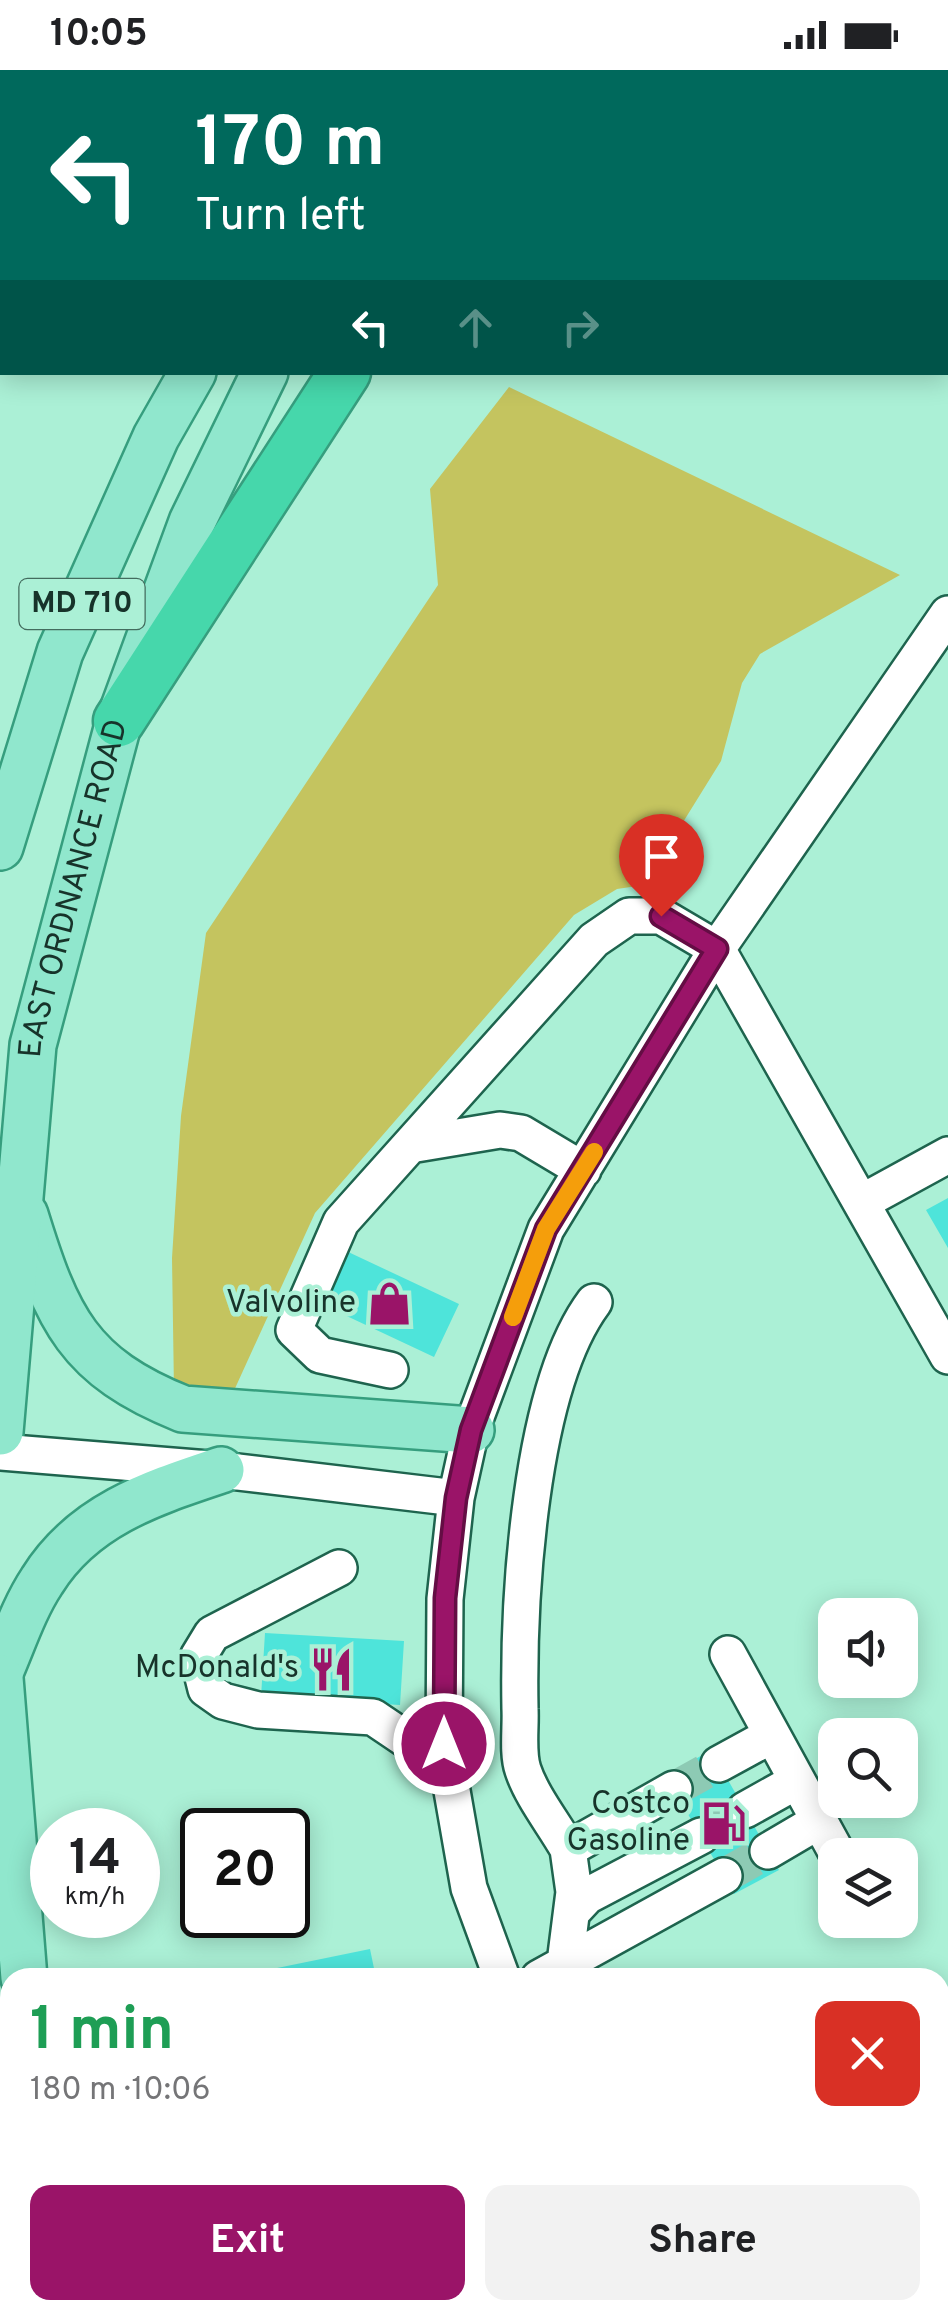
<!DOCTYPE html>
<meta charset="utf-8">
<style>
:root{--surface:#fff;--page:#f2f2f2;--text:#202124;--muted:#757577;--accent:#9a1468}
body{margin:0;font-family:Overpass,sans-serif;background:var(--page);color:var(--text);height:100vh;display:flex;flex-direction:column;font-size:38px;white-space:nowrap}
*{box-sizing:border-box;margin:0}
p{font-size:32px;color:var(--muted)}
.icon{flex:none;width:55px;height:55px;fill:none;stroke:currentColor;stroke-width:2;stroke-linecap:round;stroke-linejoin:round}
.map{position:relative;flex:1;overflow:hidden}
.sheet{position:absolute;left:0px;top:1898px;width:950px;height:352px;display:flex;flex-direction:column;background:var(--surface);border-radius:30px 30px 0 0;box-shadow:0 5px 25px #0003}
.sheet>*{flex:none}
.guide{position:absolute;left:0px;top:0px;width:950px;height:305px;box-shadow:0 5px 25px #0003;background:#00695c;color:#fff;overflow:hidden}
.fabs{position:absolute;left:818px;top:1528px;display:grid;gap:20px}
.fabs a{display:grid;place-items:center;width:100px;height:100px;border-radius:20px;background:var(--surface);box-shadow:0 5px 25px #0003;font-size:50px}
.speed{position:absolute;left:30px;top:1738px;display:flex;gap:20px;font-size:50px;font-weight:700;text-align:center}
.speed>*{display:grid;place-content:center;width:130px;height:130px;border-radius:50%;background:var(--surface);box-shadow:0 5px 25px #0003;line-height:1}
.speed small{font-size:25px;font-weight:400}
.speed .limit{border:5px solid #111;border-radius:15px;background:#fff;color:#111}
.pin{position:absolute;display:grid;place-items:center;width:85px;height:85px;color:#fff;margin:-102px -42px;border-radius:50% 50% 50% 0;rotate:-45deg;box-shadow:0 0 10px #0007}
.pin .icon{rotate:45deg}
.me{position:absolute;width:110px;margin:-55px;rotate:0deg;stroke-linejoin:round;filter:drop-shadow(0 0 8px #0008)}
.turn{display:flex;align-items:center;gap:35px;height:210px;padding:0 30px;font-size:45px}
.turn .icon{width:130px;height:130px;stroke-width:2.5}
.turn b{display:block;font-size:70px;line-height:85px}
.lanes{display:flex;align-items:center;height:95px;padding:0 30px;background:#0003;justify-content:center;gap:50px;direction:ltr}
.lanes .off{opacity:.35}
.round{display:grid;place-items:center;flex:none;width:105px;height:105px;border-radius:20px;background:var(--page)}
.head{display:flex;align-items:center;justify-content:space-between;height:170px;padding:0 30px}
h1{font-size:60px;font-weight:700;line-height:75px;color:#1e9e55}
.action{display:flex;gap:20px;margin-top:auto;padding:20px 30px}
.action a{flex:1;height:115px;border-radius:20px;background:var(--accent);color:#fff;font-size:40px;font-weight:700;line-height:115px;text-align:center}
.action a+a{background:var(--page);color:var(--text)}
.status{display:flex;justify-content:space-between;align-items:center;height:70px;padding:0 50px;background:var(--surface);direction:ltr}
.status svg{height:28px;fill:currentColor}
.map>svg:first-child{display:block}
.green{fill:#c4c45f}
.building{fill:#4ee4da}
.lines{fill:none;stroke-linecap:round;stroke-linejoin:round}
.minor-tunnel{stroke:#8dcab4;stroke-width:35;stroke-dasharray:35 18;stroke-linecap:butt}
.minor-casing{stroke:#1e644e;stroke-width:40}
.major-casing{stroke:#369e7e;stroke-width:50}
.highway-casing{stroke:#369e7e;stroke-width:55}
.minor{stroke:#fff;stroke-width:35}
.major{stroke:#90e7cd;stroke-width:45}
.highway{stroke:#46d7ab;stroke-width:50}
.route-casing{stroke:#640d44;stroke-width:25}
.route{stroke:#9a1468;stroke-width:18}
.slow{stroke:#f59e0b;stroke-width:18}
.labels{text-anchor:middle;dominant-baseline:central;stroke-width:9;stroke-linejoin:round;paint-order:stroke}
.shield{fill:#abf0d6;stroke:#436c5e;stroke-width:2.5}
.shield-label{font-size:30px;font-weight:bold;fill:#17332a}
.street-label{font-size:32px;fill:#17332a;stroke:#abf0d6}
.poi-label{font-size:32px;fill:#17332a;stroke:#abf0d6;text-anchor:end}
</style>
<div class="status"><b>10:05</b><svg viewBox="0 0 49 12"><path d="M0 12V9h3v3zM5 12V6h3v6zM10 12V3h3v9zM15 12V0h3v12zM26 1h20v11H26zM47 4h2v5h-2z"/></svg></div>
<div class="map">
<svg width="948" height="2249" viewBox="0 0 948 2249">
<rect width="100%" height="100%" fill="#abf0d6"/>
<!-- green -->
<path class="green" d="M509,317l391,188 -140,79 -18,29 -21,78 -77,124 -27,4 -43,26 -259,298 -83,182 -58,-5 -2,-132 9,-142 25,-183 232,-348 -8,-96z"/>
<!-- building -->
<path class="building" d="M948,1128v50l-22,-38z
M344,1180l115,54 -25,53 -115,-54z
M265,1563l139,8 -4,64 -139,-8z
M711,1680l68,120 -45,24 -68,-118z
M370,1879l6,29h-122l-1,-5z
M363,2240h175l-16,9h-154z"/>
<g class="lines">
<!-- minor-tunnel -->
<path class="minor-tunnel" d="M674,1719l45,-25
M701,1766l44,-26
M724,1806l44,-25"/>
<defs>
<path id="minor" d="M410,1075l90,-15 21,3 62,37
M864,1131l84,-46
M390,1300l-70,-15 -26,-25 47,-108 253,-282 35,-24h32l56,33 231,407
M0,1382l221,18 235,28
M339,1498l-127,66 -14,23 8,32 17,12 35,9 115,7 43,29
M728,1584l110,201
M719,1694l53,-29
M745,1740l52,-29
M568,1779c-14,-25 -36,-52 -45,-79 -6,-17 -2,-43 -3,-61 -2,-108 9,-320 74,-407
M768,1781l51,-30
M572,1842l15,-16 114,-60
M565,1893l9,-71 -6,-43 106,-60
M502,1908l-33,-90 -25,-143 1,-146 11,-101 15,-68 75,-201 171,-280 231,-335
M539,1908l185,-102
M940,2024l8,15
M671,2240l5,9
M916,2249l16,-9"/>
<g id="major">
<path d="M382,2l2,-2"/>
<path d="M470,2l2,-2"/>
<path d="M0,777l60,-195 96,-215 37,-65"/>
<path d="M25,1145c32,104 53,152 158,194l288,21"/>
<path id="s1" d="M0,1362l33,-387 86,-324 73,-199 73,-150"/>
<path d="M0,1602c13,-30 24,-64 42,-91 41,-66 110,-88 179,-111"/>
<path d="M0,1608l24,300"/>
<path d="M70,2240l2,9"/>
<path d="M0,2243l1,6"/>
</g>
<path id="highway" d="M299,0v2
M607,2l4,-2
M119,651l226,-349"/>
</defs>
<!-- minor casing -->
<use href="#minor" class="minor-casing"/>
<!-- major casing -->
<use href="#major" class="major-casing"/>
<!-- highway casing -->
<use href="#highway" class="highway-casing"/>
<!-- minor -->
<use href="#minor" class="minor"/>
<!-- major -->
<use href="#major" class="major"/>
<!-- highway -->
<use href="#highway" class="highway"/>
</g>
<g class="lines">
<defs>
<path id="route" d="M444,1674l1,-146 11,-100 15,-68 75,-201 171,-280 -56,-33"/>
</defs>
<!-- route casing -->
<use href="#route" class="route-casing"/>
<!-- route -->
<use href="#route" class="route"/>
<!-- slow -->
<path class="slow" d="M513,1247l33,-88 48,-77"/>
</g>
<!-- icons -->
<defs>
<symbol id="shop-bare" viewBox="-9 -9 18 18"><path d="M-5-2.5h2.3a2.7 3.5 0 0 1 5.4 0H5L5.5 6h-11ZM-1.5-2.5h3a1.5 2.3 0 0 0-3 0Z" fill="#9a1468" stroke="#abf0d6" stroke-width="2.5" paint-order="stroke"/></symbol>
<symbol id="restaurant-bare" viewBox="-9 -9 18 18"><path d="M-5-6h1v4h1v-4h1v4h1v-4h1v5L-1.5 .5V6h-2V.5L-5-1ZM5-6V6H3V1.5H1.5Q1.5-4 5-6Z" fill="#9a1468" stroke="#abf0d6" stroke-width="2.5" paint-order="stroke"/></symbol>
<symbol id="fuel-bare" viewBox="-9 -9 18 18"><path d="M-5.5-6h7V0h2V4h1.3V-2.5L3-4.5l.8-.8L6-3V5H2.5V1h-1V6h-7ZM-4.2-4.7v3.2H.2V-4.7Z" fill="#9a1468" stroke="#abf0d6" stroke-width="2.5" paint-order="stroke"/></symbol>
</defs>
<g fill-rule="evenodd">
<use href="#shop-bare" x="358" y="1202" width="63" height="63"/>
<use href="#restaurant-bare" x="300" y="1568" width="63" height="63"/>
<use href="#fuel-bare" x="692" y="1722" width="63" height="63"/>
</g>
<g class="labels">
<!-- shield labels -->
<rect class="shield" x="19.5" y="509" width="125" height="50" rx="8"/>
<g class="shield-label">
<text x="82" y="534">MD 710</text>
</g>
<!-- street labels -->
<g class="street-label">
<text stroke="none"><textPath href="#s1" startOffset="550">EAST ORDNANCE ROAD</textPath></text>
</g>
<!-- poi labels -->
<g class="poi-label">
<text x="356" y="1234">Valvoline</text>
<text x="299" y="1599">McDonald's</text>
<text x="690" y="1735">Costco<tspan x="690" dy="37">Gasoline</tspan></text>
</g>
</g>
</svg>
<div class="fabs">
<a><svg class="icon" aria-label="sound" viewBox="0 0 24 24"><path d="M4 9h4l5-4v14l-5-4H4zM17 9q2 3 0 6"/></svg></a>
<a><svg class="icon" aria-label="search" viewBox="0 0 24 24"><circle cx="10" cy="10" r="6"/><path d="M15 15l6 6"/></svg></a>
<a><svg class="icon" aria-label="layers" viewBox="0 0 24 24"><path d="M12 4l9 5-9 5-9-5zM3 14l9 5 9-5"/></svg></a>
</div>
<div class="speed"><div>14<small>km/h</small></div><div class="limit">20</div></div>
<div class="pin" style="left:661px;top:846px;background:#d93025"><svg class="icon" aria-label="arrive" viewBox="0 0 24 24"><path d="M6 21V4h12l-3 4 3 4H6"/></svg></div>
<svg class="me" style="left:444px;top:1674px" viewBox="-20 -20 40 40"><circle r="17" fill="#9a1468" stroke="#fff" stroke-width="3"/><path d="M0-11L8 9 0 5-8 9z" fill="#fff"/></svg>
<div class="guide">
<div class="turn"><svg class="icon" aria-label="left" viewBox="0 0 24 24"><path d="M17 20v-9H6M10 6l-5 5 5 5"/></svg><div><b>170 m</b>Turn left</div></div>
<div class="lanes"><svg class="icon" aria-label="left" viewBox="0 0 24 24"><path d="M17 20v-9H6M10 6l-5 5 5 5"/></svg><svg class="icon off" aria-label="ahead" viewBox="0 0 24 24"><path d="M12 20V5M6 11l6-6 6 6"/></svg><svg class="icon off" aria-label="right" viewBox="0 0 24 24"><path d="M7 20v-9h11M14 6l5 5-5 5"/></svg></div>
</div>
<section class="sheet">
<div class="head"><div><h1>1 min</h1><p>180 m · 10:06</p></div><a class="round" style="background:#d93025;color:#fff"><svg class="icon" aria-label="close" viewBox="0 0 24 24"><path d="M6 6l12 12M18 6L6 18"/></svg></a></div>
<div class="action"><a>Exit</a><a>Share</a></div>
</section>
</div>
